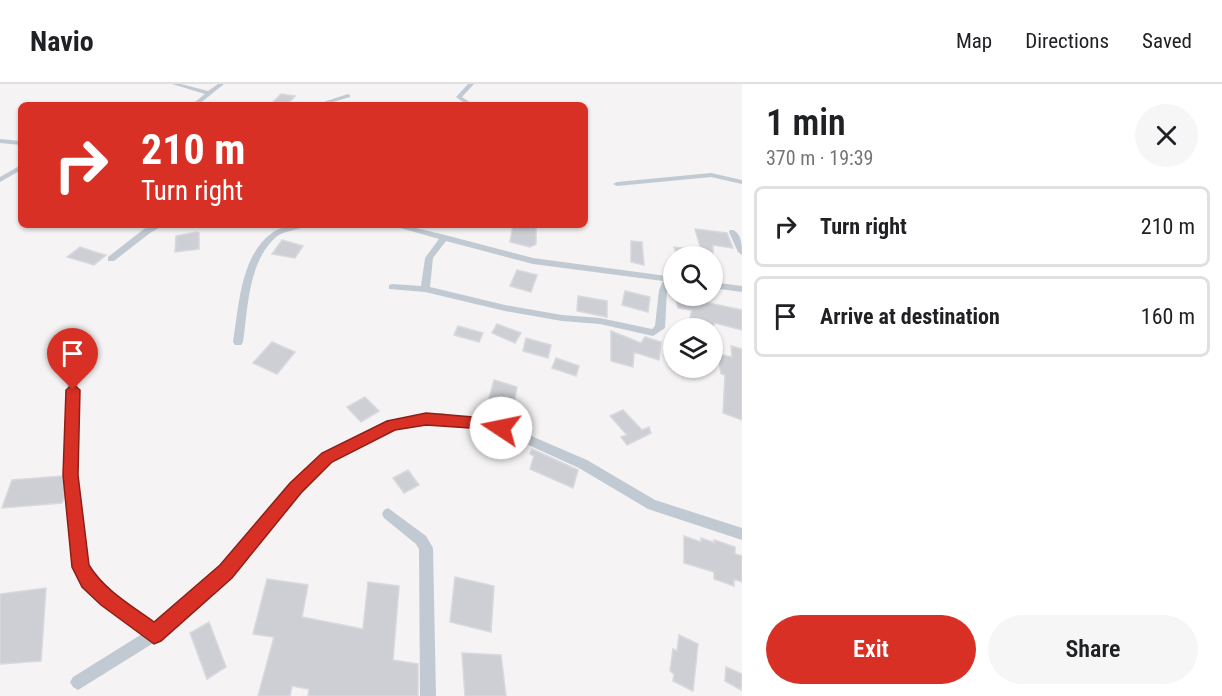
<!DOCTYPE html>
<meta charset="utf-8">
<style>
:root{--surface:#fff;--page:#f6f6f6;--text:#202124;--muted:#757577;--line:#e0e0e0;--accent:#d93025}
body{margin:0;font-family:"Roboto Condensed",sans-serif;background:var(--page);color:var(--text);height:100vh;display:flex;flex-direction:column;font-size:22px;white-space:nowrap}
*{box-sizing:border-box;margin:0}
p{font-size:20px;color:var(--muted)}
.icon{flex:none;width:33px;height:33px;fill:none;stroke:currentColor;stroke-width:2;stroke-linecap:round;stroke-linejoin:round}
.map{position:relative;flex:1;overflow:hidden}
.details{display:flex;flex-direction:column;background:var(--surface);width:480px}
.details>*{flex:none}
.banner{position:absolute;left:18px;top:18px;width:570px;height:126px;border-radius:9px;box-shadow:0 2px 4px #0004;background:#d93025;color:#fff;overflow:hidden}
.tools{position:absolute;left:663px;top:162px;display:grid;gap:12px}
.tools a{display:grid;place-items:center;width:60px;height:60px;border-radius:50%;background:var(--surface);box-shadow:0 2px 4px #0004;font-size:30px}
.pin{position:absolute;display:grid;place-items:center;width:51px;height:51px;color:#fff;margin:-62px -26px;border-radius:50% 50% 50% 0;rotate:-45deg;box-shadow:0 0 6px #0007}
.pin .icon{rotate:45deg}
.me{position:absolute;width:66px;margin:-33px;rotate:281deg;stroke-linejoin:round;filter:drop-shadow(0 0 4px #0008)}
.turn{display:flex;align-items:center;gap:21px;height:126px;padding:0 24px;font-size:27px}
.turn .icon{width:78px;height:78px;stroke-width:2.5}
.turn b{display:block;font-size:42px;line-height:51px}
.round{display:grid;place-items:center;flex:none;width:63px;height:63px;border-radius:32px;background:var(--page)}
.head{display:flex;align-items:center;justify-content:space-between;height:102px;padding:0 24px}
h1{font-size:36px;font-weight:600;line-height:45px}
.action{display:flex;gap:12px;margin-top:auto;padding:12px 24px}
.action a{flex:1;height:69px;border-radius:36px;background:var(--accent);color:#fff;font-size:24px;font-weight:600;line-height:69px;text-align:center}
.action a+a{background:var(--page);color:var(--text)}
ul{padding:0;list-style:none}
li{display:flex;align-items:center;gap:18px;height:81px;margin:0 12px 9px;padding:0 12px;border:3px solid var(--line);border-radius:9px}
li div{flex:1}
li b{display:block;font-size:22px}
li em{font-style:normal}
header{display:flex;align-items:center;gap:36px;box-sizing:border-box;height:84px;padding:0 30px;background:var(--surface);border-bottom:2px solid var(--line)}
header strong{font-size:28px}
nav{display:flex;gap:33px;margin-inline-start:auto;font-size:21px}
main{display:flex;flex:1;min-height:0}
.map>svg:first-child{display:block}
.building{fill:#cdcfd5;stroke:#d7d9de;stroke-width:1.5}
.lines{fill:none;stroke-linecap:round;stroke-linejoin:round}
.street{fill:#c1cad2;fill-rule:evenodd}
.route{fill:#d93025;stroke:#8d1f18;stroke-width:1.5}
</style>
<header>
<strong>Navio</strong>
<nav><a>Map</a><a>Directions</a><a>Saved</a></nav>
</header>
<main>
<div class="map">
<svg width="742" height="612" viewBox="0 0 742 612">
<rect width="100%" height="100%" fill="#f5f3f3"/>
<!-- building -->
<path class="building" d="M281,10l14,2 -8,9h-17z
M513,141l23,1v18l-6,3 -20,-5z
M695,145l32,4 6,15 -20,-3v11h-36l-3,-9 27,3z
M197,148l2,1v16l-24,3 1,-16z
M282,156l21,6 -8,12 -23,-4z
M631,157l11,1 2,23 -13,-3z
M80,163l18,6 8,2 -12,10 -27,-8z
M517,186l20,5 -6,17 -21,-6z
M625,207l25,6 -2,15 -26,-7z
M578,212l29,5v16l-30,-6z
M675,212h15v3l52,11v20l-27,-7 -3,5 -24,-3 4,-15 -14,-2z
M497,240l24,9 -6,10 -23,-10z
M458,242l25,7 -4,9 -25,-7z
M611,247l30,12 4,-6 16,5 -2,18 -25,-8 -1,15 -22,-6z
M526,254l25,7 -3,13 -25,-7z
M272,258l23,10 -18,22 -24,-11z
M731,262l11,3v71l-19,-7 2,-38 -4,-1 -3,-20 14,3z
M556,274l23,8 -3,10 -24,-8z
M494,296l23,7 -3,16 -10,-3 -1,3 -14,-4z
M365,313l14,14 -18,11 -14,-15z
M623,326l19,20 7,-3 2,6 -24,12 -6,-8 6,-2 -17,-19z
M532,365l46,21 -5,18 -43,-19 4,-13 -4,-2z
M408,386l11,15 -15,8 -11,-15z
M63,392l2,19 -3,8 -60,5 10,-28z
M684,452l17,6v-4l14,5 -1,-3 21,7v7l7,2v26l-8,-3v7l-20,-7v-7l-30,-9z
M455,493l39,9 -3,46 -41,-10z
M267,495l41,6 -6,32 61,12 5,-47 31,4 -6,74 25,4v32h-110l1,-7 -17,-3 -2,10h-32l16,-59 -21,-3z
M46,504l-5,73 -41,3v-70z
M209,538l17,45 -19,12 -17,-46z
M679,551l19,9 -5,47 -20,-10 1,-7 -4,-3 3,-22 4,2z
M462,569l39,2 5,41h-41z
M726,583l16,7 -1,16 -16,-9z"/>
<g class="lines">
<!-- street -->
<path class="street" d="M172,0h9l27,7 10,-7h6l-26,21h-7l14,-11z
M468,0h6l-12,13 12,8h-7l-11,-8z
M348,10l2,1v2l-27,8h-9z
M0,55l21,2v4l-21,-2z
M21,81v5l-21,12v-5z
M711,89l31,7v4l-31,-7 -94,9 -4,-2 4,-2z
M154,141h10l-14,8 -36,28h-6v-4l36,-28z
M294,141h12c-9,6 -21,5 -30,12 -28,25 -28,71 -33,105l-2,3h-6l-2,-3c6,-35 7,-86 39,-109 6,-5 15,-6 22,-8z
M390,141h13l42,10 88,23 141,19v6h-3l-4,7 -2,38 -12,8 -53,-12 -38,-3 -57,-10 -80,-19 -36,-3v-4l3,-1 29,2 4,-28 14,-19zM446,157l87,23 130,17 -4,9 -4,36 -3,3 -52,-11 -38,-3 -57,-10 -75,-18 3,-29z
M730,146h3c9,4 9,16 9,25l-4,-3 -9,-20z
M712,198l30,4v6l-30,-4z
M73,281l5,4 -1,106 10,90 22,26 46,34 49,-41 88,-100 31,-30 69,-34 49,-7 60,10 86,37 68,40 87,28v12l-94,-31 -69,-41 -79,-36 -59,-9 -47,6 -63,33 -31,30 -86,102 -54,45 -82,51 -5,-3 -3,-5 3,-5 69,-43 -43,-33 -16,-19 -9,-15 -9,-92 3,-106z
M388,424l38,28 7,12 3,148h-16l-1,-147 -3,-5 -32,-26 -2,-4 2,-4z"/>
</g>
<!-- route -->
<path class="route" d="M73,300l7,6 -2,85 11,90c15,25 43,41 65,57l66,-57 70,-82 32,-30 65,-32 39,-8 59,5 21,5 2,5 -2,4 -5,2 -16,-5 -59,-4 -31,5 -63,32 -31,31 -69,85 -71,63 -7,3 -53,-39 -19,-18 -10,-20 -9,-92 3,-85z"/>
</svg>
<div class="tools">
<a><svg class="icon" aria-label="search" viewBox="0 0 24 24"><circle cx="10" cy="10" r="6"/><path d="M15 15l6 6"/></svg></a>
<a><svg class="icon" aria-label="layers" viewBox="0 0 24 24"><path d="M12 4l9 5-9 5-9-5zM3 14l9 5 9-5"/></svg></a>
</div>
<div class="pin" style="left:73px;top:306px;background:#d93025"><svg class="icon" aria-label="arrive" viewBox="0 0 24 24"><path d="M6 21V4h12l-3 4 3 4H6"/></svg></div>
<svg class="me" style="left:501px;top:344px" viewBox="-20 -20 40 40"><circle r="19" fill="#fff"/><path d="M0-13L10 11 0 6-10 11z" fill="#d93025"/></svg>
<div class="banner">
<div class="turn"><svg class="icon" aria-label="right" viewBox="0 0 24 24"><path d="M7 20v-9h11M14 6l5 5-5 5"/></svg><div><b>210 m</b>Turn right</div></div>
</div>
</div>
<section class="details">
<div class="head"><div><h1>1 min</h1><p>370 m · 19:39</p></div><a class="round"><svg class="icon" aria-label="close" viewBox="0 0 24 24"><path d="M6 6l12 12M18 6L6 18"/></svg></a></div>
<ul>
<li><svg class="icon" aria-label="right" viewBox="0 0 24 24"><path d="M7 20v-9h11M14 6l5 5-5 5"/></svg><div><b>Turn right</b></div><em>210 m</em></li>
<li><svg class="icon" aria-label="arrive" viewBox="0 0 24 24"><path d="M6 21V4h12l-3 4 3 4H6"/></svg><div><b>Arrive at destination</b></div><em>160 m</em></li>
</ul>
<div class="action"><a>Exit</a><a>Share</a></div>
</section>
</main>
